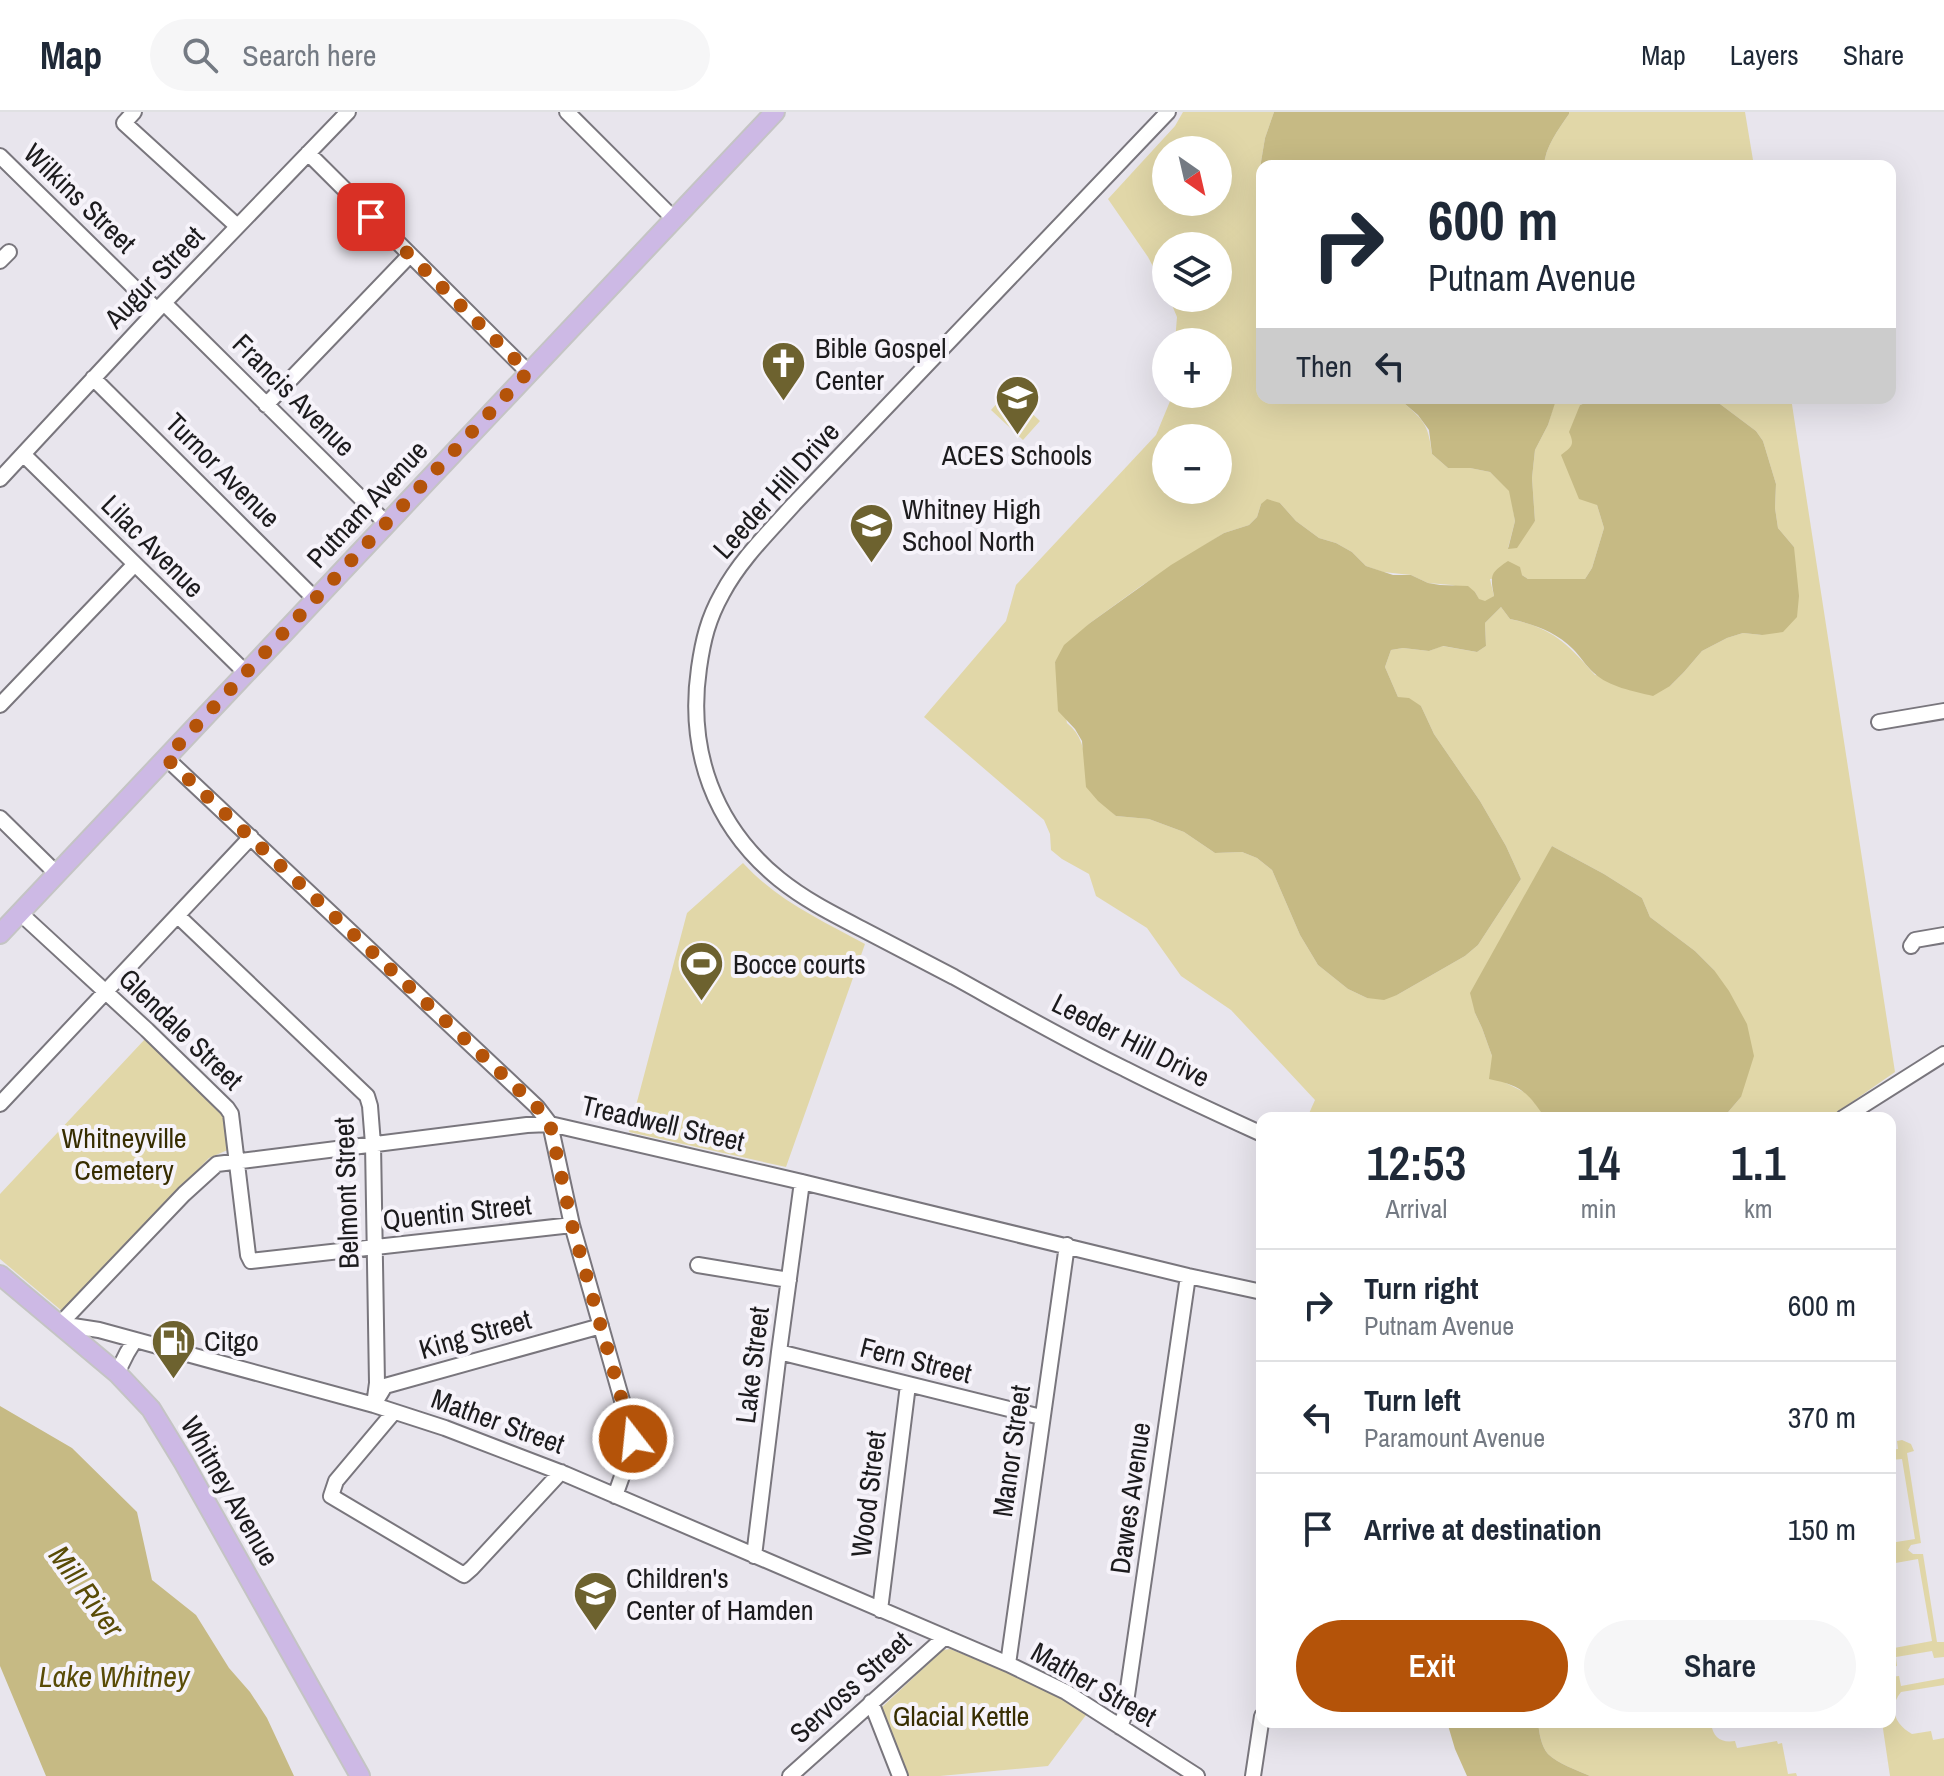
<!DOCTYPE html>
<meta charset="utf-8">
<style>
:root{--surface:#fff;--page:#f6f6f7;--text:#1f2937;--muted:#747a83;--line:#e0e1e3;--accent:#b45309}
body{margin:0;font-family:"Archivo Narrow",sans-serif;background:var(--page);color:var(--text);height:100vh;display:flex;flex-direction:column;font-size:30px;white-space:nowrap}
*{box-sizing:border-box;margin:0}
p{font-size:26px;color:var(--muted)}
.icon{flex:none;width:44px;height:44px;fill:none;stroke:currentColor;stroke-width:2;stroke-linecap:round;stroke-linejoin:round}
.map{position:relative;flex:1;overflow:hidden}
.details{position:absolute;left:1256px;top:1000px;width:640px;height:616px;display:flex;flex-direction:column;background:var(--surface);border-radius:16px;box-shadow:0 8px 32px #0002}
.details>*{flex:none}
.banner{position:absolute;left:1256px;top:48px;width:640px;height:244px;border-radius:16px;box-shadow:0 8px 32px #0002;background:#fff;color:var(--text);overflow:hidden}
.needle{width:52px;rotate:146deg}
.fabs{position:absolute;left:1152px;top:24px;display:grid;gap:16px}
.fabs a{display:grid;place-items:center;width:80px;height:80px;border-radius:50%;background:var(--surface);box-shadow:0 8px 32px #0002;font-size:40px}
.pin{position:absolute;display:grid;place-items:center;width:68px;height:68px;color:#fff;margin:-34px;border-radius:16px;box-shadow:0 4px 12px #0006}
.me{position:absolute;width:88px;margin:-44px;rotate:344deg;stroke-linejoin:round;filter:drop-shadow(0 0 6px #0008)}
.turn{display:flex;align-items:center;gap:28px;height:168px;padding:0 40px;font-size:36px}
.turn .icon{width:104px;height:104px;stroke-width:2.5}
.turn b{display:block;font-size:56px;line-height:68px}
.then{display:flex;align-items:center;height:76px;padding:0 40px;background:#0003;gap:16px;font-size:30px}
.eta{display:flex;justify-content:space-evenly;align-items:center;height:136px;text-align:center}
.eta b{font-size:48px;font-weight:600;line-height:56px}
.action{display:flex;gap:16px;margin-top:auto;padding:16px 40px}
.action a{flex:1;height:92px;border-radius:48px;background:var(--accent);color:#fff;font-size:32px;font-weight:600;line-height:92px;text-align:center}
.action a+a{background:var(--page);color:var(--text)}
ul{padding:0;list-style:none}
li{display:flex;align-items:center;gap:24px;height:112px;padding:0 40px;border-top:2px solid var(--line)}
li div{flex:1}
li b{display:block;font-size:30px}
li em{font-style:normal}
header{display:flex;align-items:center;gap:48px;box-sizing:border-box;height:112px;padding:0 40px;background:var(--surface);border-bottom:2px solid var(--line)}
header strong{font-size:38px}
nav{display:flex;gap:44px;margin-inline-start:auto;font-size:28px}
.search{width:560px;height:72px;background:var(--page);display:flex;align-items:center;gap:20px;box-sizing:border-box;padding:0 28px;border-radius:44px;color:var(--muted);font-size:30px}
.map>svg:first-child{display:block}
.green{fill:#e1d7a8;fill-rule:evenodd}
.water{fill:#c6ba84}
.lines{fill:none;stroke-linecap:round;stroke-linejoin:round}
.minor-casing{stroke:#79767d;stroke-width:18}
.major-casing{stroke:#c4c4c4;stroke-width:22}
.minor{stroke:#fff;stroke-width:14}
.major{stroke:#cdb9e5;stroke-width:18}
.route{stroke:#b45309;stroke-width:14;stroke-dasharray:0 25.2}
.labels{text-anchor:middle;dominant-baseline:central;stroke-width:8;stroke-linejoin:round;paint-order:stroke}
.street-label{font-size:28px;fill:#1c1b1d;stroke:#f6f3fa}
.poi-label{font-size:28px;fill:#1c1b1d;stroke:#f6f3fa;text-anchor:start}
.park-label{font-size:28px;fill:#372d00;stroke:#f6f3fa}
.water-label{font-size:30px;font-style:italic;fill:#594b06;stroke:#f6f3fa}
</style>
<header>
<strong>Map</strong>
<div class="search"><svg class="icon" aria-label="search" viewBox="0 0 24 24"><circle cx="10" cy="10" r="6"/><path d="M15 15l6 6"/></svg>Search here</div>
<nav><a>Map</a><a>Layers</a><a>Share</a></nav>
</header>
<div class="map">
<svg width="1944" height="1664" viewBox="0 0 1944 1664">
<rect width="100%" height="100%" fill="#e8e5ed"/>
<!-- green -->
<path class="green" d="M1183,0h91l-9,26 -7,42 4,21v197h136c24,21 30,23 34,56l16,14h22l20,4 20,19 5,30 -7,27 27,-27 -3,-43 3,-28 13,-25 7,-24 -1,-3h44l-18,7 -8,42 25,58 7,23 -12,40 -7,11h-57l-6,-4 -32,4 4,17 -8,6 -7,-2 -4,-8 -23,-7 -24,-2 -17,-8 -28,-3 -17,-6 -14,-14 -16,-9 -17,-5 -23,-17 -16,-18 -19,1 -4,13 -8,8 -25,8 -83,53 -51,37 -35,39 12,61c21,17 17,39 20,64l29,29 33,3 35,13 31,21 27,-1 15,6 15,12 28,65 18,30 30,24 19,9 30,-3 68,-39 13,-11 43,-66 -15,-33 -26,-45 -46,-67 -13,-28 -23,-9 -13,-30 6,-17 12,-2 26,3 13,-5 35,6 9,-6 -1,-23 16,-16 9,12c43,9 57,24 85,56l75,11 14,-14 18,-21 25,-13 16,-5 19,2 32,-88 -16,-19 -3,-20 1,-24 -13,-43 -7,-10 -44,-33h79l104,674 -66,46h-106l18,-21 -27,-127 -19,-19 -45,-34 -8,-19 -38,-24 -52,-28 -77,167 7,15 10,28 14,27 22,11 14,18 -4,6h-231l8,-18 -84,-90 -50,-34 -34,-48 -51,-32 -7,-22 -27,-15 -11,-9 -1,-16 -6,-14 -120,-103 82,-96 10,-36 140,-150 17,-41h45v-52h-43l2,-25 -8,-19h49v-52h-52v45l-18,-34 -40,-58 67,-73zM1166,38h52v52h-52zM1166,326h52v52h-52z
M1569,0h176l9,54h-210c1,-19 14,-36 25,-52z
M1008,279l32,30 -17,19 -32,-30z
M743,751c35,38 78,57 122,81l-79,223 -157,-35 58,-219z
M146,926l79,75 5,36 -21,9 -147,153 -62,-52v-65z
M1902,1328l9,4 3,7 -7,2 14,90 -10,2 -3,5 5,4h10l14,88h7v15l-10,1 -2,-7 -36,6 1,9 -7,1v-42l4,23 38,-7 -14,-82 -28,5v-21l25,-4 -13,-80 -12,1v-10l8,-1 -1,-8z
M950,1537l85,34 54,28 -41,55 -108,10h-36l-24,-67 63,-59z
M1899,1564l2,10 43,-8v7l-43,7c-13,16 -6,33 11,42l19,-3 2,9 11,-2v38h-54l-8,-54h8v-45z
M1538,1610h163l1,3 9,-2c2,15 10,20 24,18l2,7 40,-7 1,3 4,-1 6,31 8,-1 1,3h-207c-13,-6 -32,-12 -42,-22 -7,-8 -9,-22 -10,-32z"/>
<!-- water -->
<path class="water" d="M1274,0h295v2c-11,16 -24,33 -25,52h-282v35l-4,-21 7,-42z
M1398,286h156l2,2 -8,25 -13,25 -3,28 3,43 -18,27 -9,1 7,-28 -6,-30 -19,-19 -20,-4h-22l-16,-14 -3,-24 -11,-15z
M1598,286h114l44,33 7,10 13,43 -1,24 3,20 16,19 5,49 -2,21 -14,15 -21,3 -19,-2 -16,5 -25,13 -18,21 -14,14 -17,10c-20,-5 -44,-9 -59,-23 -8,-7 -14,-17 -21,-24 -18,-18 -40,-25 -63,-30l-9,-12 -16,16 1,23 -9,6 -34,-6 -14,5 -26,-3 -12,2 -6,17 13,30 11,1 12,8 13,28 46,67 26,45 15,33 -43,66 -13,11 -68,39 -13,5 -17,-2 -19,-9 -30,-24 -18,-30 -28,-65 -15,-12 -15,-6 -27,1 -31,-21 -35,-13 -33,-3 -18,-15 -12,-14 -4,-46 -7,-12 -17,-18 -3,-49 9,-17 26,-22 81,-58 53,-32 25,-8 8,-8 4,-13 6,-5 13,4 16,18 23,17 17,5 16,9 14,14 27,9h18l17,8 12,2 28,1 7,6 4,7 6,2 9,-5c-4,-21 -4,-23 14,-35l12,6 2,8 6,4h57l7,-11 12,-40 -7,-23 -18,-6 -18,-44c11,-8 14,-10 8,-23l11,-27z
M1552,734l52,28 38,24 8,19 45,34 19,19 15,21 18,33 7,32 -13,41 -18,21h-185l3,-6c-16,-23 -24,-27 -52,-33l3,-23 -10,-28 -7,-15 -5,-20z
M0,1294l72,42 65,64 15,68 44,35 33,53 21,24 17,26 27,58h-248l-46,-110z
M1447,1610h91c1,10 3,24 10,32 10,10 29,16 42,22h-123l-12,-27z"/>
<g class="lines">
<defs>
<path id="minor" d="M134,0l-10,11 113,103
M567,0l107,107
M1168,0l-374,392c-25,28 -54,56 -72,90 -14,25 -19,46 -23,74 -12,83 15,158 80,211 26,21 54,35 83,50 31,16 61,32 92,48 56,31 113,64 171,92 45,23 91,44 137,65
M308,41l220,219
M0,44l157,154
M0,149l9,-9
M164,191l223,221
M93,266l222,221
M266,293l143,-149
M24,343l222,218
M0,367l157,-169 191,-198
M0,593l134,-140
M1879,610l65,-11
M166,646l371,349 13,17 22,101 61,214 -1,9 -17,48
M0,706l57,56
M20,801l127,117 80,78 4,6 17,141 3,6 321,-36
M178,804l189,180 3,10 3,38 4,239 -3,22
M1911,834l4,-6 29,-5
M0,992l251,-267
M1843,1006l101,-64
M698,1153l91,15
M60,1212l124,-130 33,-30 310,-39 23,-1 252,58 386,94 74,16
M60,1212l39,6 275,75 71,23 120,46 443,190 58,28 131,84
M779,1240l262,65
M117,1261l10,-20 8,-13
M376,1289l9,-15 216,-60
M394,1300l-58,69 -5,15 133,79 8,-7 89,-96
M754,1444l25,-204 23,-170
M880,1498l28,-225
M1008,1552l59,-419
M871,1590l29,74
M1120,1615l4,-11 64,-440
M790,1664l155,-139
M1253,1664l9,-60"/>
<path id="major" d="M0,822l775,-822
M0,1163l117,98 34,36 33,54 176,313"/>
</defs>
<!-- minor casing -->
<use href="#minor" class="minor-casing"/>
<!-- major casing -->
<use href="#major" class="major-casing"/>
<!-- minor -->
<use href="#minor" class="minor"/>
<!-- major -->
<use href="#major" class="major"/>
</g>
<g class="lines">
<!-- route -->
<path class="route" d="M371,105l157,155 -362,386 371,349 13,17 22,101 61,214"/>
</g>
<!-- icons -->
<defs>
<symbol id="church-pin" viewBox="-11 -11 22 30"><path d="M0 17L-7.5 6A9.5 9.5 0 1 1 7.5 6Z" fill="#6d622f" stroke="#f6f3fa"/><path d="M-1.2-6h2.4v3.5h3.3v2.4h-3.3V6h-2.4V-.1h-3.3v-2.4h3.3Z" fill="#fff"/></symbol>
<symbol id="school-pin" viewBox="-11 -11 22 30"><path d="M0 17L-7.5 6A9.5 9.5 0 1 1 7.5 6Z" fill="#6d622f" stroke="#f6f3fa"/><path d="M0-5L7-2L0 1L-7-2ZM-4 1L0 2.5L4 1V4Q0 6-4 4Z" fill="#fff"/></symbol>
<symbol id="stadium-pin" viewBox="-11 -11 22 30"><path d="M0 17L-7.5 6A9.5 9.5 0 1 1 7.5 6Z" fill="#6d622f" stroke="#f6f3fa"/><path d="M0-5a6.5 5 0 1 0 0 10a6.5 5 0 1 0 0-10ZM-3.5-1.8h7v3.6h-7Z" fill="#fff"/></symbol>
<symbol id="fuel-pin" viewBox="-11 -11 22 30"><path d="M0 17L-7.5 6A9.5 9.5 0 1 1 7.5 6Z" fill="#6d622f" stroke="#f6f3fa"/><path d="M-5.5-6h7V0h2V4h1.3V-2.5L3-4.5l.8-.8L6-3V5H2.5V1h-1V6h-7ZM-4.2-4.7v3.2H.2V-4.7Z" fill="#fff"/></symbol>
</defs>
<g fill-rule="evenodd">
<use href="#church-pin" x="758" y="226" width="51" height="69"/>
<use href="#school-pin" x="992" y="260" width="51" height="69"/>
<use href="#school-pin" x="846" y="388" width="51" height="69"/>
<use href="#stadium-pin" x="676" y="826" width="51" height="69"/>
<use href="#fuel-pin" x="148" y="1204" width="51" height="69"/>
<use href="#school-pin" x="570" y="1456" width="51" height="69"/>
</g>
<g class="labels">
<!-- street labels -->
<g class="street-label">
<text transform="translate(80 86) rotate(44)">Wilkins Street</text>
<text transform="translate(154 165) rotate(-46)">Augur Street</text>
<text transform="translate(294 283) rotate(45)">Francis Avenue</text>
<text transform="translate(223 358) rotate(45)">Turnor Avenue</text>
<text transform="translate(776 378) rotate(-48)">Leeder Hill Drive</text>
<text transform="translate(367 392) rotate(-47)">Putnam Avenue</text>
<text transform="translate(153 434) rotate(45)">Lilac Avenue</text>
<text transform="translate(181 917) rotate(44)">Glendale Street</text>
<text transform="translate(1131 928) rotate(27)">Leeder Hill Drive</text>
<text transform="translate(663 1011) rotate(13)">Treadwell Street</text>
<text transform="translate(346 1081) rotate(-92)">Belmont Street</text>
<text transform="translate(457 1100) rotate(-6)">Quentin Street</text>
<text transform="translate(475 1222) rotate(-16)">King Street</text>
<text transform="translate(916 1248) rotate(14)">Fern Street</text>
<text transform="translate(752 1253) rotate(-83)">Lake Street</text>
<text transform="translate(498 1309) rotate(20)">Mather Street</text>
<text transform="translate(1011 1339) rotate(-82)">Manor Street</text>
<text transform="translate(230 1379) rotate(60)">Whitney Avenue</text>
<text transform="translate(868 1382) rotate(-83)">Wood Street</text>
<text transform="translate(1130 1386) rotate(-82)">Dawes Avenue</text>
<text transform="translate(1094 1572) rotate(30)">Mather Street</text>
<text transform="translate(850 1575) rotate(-42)">Servoss Street</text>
</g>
<!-- poi labels -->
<g class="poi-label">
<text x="815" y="236">Bible Gospel<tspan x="815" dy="32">Center</tspan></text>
<text x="1017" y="343" text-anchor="middle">ACES Schools</text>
<text x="902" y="397">Whitney High<tspan x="902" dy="32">School North</tspan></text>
<text x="733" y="852">Bocce courts</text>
<text x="204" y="1229">Citgo</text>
<text x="626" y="1466">Children's<tspan x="626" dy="32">Center of Hamden</tspan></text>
</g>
<!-- park labels -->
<g class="park-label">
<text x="124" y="1026">Whitneyville<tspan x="124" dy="32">Cemetery</tspan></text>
<text x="961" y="1604">Glacial Kettle</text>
</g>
<!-- water labels -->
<g class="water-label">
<text transform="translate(87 1479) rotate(54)">Mill River</text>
<text x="114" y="1564">Lake Whitney</text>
</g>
</g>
</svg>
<div class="fabs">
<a><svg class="needle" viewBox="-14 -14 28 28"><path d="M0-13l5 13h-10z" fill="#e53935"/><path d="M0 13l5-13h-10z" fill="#747a83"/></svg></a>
<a><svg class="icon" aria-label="layers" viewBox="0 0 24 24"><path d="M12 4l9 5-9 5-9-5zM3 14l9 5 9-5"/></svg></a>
<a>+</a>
<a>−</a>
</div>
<div class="pin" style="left:371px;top:105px;background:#d93025"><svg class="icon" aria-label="arrive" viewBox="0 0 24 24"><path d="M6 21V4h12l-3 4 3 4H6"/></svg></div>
<svg class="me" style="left:633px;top:1327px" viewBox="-20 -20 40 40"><circle r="17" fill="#b45309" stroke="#fff" stroke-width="3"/><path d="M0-11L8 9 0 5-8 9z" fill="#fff"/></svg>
<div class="banner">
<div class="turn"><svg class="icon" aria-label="right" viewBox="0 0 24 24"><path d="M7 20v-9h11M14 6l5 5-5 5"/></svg><div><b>600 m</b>Putnam Avenue</div></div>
<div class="then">Then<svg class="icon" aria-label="left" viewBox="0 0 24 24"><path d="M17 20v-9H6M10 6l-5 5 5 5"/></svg></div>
</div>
<section class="details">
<div class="eta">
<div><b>12:53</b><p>Arrival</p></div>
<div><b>14</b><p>min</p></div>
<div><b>1.1</b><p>km</p></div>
</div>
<ul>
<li><svg class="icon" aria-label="right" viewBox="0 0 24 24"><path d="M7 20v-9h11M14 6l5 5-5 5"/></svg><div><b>Turn right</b><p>Putnam Avenue</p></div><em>600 m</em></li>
<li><svg class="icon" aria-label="left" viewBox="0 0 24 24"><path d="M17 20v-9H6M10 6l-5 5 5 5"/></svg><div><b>Turn left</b><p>Paramount Avenue</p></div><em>370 m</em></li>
<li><svg class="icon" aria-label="arrive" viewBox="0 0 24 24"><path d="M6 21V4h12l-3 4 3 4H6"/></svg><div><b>Arrive at destination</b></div><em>150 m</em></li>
</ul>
<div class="action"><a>Exit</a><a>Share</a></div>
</section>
</div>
